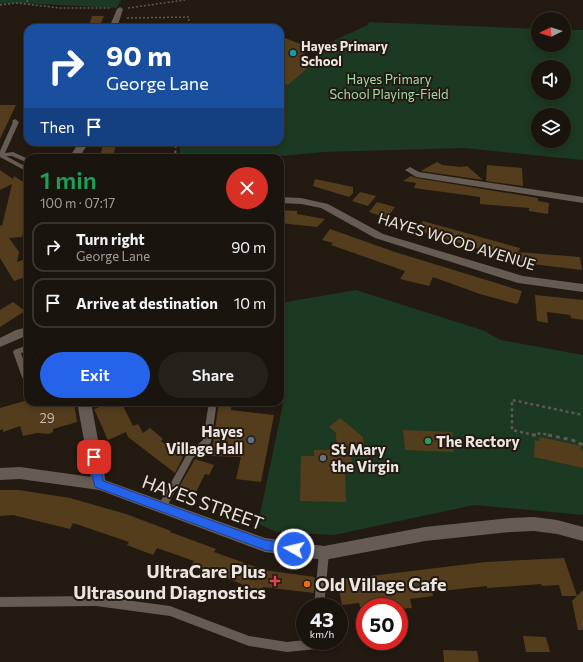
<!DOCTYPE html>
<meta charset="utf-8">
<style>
:root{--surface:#1a140e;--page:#27211c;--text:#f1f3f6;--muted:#9f9e9e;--line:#38332e;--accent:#2563eb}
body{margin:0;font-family:Commissioner,sans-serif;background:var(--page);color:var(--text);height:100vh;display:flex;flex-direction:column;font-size:15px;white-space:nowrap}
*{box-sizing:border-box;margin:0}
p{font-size:13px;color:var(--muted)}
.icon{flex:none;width:22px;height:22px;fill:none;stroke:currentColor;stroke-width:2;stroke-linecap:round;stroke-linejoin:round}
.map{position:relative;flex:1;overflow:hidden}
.sheet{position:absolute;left:24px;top:154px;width:260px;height:252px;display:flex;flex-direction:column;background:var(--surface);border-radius:12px;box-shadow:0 2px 6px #0003,0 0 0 1px var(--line)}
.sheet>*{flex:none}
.guide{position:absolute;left:24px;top:24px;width:260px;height:122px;border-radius:12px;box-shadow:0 2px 6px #0003,0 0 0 1px var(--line);background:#1a4fa0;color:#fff;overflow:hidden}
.needle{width:26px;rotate:265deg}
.fabs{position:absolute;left:531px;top:12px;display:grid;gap:8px}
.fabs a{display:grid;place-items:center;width:40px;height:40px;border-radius:50%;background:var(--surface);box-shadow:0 2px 6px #0003,0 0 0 1px var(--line);font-size:20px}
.speed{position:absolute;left:296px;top:598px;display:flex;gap:8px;font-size:20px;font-weight:700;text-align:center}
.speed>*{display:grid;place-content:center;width:52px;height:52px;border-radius:50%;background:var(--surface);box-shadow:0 2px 6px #0003,0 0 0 1px var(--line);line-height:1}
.speed small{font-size:10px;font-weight:400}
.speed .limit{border:6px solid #d22;background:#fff;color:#111}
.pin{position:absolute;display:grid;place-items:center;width:34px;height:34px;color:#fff;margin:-17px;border-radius:8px;box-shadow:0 2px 6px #0006}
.me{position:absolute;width:44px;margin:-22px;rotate:278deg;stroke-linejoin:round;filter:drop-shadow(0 0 3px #0008)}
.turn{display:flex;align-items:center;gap:14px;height:84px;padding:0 16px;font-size:18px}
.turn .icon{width:52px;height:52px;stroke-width:2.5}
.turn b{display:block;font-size:28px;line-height:34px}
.then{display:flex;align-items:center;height:38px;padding:0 16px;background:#0003;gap:8px;font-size:15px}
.round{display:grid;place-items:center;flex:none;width:42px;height:42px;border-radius:21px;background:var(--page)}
.overview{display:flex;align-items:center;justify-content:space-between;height:68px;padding:0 16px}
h1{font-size:24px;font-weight:600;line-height:30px;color:#1e9e55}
.action{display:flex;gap:8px;margin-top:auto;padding:8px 16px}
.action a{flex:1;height:46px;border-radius:24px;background:var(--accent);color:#fff;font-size:16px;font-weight:600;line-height:46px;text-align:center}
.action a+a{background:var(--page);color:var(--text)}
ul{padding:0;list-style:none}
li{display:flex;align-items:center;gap:12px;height:50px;margin:0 8px 6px;padding:0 8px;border:2px solid var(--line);border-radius:12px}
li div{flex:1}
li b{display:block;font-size:15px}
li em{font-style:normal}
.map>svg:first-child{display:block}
.green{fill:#1c3921;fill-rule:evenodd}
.building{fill:#543d1d}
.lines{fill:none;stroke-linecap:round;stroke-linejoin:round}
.path-far3{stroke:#615851;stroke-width:1.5;stroke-dasharray:2 2;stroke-linecap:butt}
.path-far2{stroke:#615851;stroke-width:2;stroke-dasharray:2.5 2.5;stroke-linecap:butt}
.path-far1{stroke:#615851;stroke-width:2.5;stroke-dasharray:3 3;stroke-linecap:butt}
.path{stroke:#615851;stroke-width:3;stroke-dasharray:4 4;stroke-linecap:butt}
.lane{fill:#675c53;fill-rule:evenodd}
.street{fill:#675c53;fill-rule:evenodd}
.secondary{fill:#675c53;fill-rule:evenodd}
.route{fill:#2563eb;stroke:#184099}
.culture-dot{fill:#0f9aa8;stroke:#231a12;stroke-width:1.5}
.service-dot{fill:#5c6f8a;stroke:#231a12;stroke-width:1.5}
.leisure-dot{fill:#2e9e5b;stroke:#231a12;stroke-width:1.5}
.worship-dot{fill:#6b7280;stroke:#231a12;stroke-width:1.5}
.health-dot{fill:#e0444e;stroke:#231a12;stroke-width:1.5}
.food-dot{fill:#e8710a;stroke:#231a12;stroke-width:1.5}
.labels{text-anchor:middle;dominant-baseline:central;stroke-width:4;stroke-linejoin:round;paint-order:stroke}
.far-poi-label{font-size:13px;font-weight:bold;fill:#ece5e0;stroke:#231a12;text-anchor:start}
.far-park-label{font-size:13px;fill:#a3dbab;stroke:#231a12}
.number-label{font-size:13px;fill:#c6bbaf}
.street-label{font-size:15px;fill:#ece5e0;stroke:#231a12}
.poi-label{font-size:15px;font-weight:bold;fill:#ece5e0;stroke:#231a12;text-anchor:start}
.near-street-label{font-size:18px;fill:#ece5e0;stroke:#231a12}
.near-poi-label{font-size:18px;font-weight:bold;fill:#ece5e0;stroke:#231a12;text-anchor:end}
</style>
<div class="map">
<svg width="583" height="662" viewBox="0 0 583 662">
<rect width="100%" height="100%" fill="#231a12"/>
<!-- green -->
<path class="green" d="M0,0h121l-4,8 -99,-5 -18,1z
M369,22l169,7v16h26v-15h19v130l-119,-12 -140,4 -64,6h-80v-16h100v-68l6,-8 23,-6 10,-7 1,-6 48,-22zM538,67h26v26h-26zM538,115h26v26h-26z
M356,290l126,40 19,10 82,15v160l-109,-10 -140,30 -57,-3 -19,-8 25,-120 -6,-2h3v-99z"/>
<!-- building -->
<path class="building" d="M92,16h12l-5,12h-11z
M280,36l33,13 -14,7 18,4 -29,25 -6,-2 -2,-13z
M0,105h16l-16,34z
M104,143h13l-5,15h-13z
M437,162l5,3 19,2 6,-1 16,14 -62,-9z
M487,165l35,3 1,18 -37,-5z
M0,170l13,9 1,-3 14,9v34l-3,14h-2l-1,4 -13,1 10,14 -2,10 11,-4v18l-14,5 -14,-23v-33l2,1 10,-42 -12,6z
M411,176l5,2 122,20v3l11,2 -1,11 -19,-3v-3l-49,-4v-7l-66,-9 2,-5 -13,-2z
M315,179l38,8v6l-4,4 -36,-11z
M360,192l16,4 -8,10 -16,-5z
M377,202l18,5 -8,11 -18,-6z
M280,210l17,1v3l28,5 -8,8 -37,-4z
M423,221l97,27 -2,4 62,5 2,13 -50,-6v-8l-3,8 -113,-34z
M330,229l65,23 127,39 -4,12 -2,1 -36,-10 -47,-17 -4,9 -29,-7 5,-8 -74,-26 2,-2 -11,-3z
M535,295l48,5v20l-12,-2 -1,-3 -23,-3 1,11 -11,-2z
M13,302l12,9 -25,16v-17z
M28,400v2h46l3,20 -24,7v3l-4,2 -12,-1 -14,3 -3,-10 -17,6v-3l-3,1v-22z
M112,402h9l12,24 5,-2 5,9 7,-5 13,11 -2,2 22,16 -8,16 -47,-36 -2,-5 -18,8 -14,-31z
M219,402h13l-1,8 43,5 -13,67 -25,-3 5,-22 -30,-1z
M340,418l23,19 1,13h-13l1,21 -7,-1 1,32 -46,-1 1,-45h13v-6h23l-1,-17 -7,-6z
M403,430l49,2 2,20 -49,-2z
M540,437l41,9v4l2,1v17l-49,-11 1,-17 4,1z
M195,459l19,6 -5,10 -4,-1 -9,18 -17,-5z
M0,490h19l51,8 56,16 45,17 -1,1 46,17 -2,3 50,18 51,7 -1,16 -51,-6 -1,3h-7l-51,-22 -3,3 -10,-4 3,-6 -37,-13 -4,7 -26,-10 2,-3 -56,-19 -3,6 -57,-14 -13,1z
M564,558l13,38 6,-6v40h-5l-6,-29 5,-5h-15l-3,-11 -17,1 -1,-2 -54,4v-2l-55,6 1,4 -23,3 2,9 -13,1v-2h-39l-1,-4 -17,2 -5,-25 149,-18z
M523,636l23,1 4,15h-24z
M443,650l34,1 2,11h-35z"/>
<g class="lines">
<!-- path-far3 -->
<path class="path-far3" d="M27,0l2,5
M0,5l17,-2 43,5h51
M128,8l57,-8
M127,18l62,-1v11"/>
<!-- path-far2 -->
<path class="path-far2" d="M175,158l1,-16"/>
<!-- path-far1 -->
<path class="path-far1" d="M552,436l-11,-3 -7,2 -22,-5v-30l71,15"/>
<!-- path -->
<path class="path" d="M532,435h4
M548,435l24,5 11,5"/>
<!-- lane -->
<path class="lane" d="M15,119l4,3 -14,31 8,-1 15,7v4l-16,-7h-6l22,12v4l-28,-15v-6l13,-29 -1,-1z
M28,345v6l-7,2 7,19v7h-5l-1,-2 -9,-25 1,-2z
M212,405l3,1 1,2 -5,34 -1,2 -17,14 -28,52 -3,1 -3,-1 -1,-3 1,-3 28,-50 16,-14 5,-32 1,-2z
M324,549l3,1 2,3 -5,54h-10l5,-54 2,-3z
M96,596l74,10 79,30 38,6 18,-2 17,1 -2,6 -3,2 -30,3 -38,-6 -79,-30 -74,-10 -96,1v-10z"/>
<!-- street -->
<path class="street" d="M120,7l3,2 -6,19h-8l8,-19z
M79,142h10l-10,16h-10z
M410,167l9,5 164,25v6l-167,-26 -11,-7z
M280,197l21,1 27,6 55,30 140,42 60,8v8l-65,-9 -143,-45 -54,-30 -20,-4 -21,-1z
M28,327v8l-28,12v-9l16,-8z
M77,402h14l15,82 -2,4 -5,2 -5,-2 -2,-4z"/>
<!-- secondary -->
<path class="secondary" d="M20,467l79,11 166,60 59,8 101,-19 86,-9 23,-1 23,3 26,7v14l-26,-7 -23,-3 -23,1 -86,9 -101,19 -59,-8 -166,-62 -79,-11 -20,1v-12z"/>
</g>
<!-- route -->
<path class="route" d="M94,452l5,5 4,24 162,59 29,4 5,1 1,4 -1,4 -5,1 -29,-4 -170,-63 -7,-30z"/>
<!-- markers -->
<circle class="culture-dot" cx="293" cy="53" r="4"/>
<circle class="service-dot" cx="251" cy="440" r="4"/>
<circle class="leisure-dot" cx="428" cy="441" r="4"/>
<circle class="worship-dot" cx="323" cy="458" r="4"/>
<path class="health-dot" d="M273 575h4v4h4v4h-4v4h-4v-4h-4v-4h4z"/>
<circle class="food-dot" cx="307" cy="584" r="4"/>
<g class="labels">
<!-- far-poi labels -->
<g class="far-poi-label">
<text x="301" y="46">Hayes Primary<tspan x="301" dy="15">School</tspan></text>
</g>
<!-- far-park labels -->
<g class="far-park-label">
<text x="389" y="79">Hayes Primary<tspan x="389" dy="15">School Playing-Field</tspan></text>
</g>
<!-- number labels -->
<g class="number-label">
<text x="47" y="418">29</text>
</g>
<!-- street labels -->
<g class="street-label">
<text transform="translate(457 241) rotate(17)">HAYES WOOD AVENUE</text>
</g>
<!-- poi labels -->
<g class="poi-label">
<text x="243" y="431" text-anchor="end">Hayes<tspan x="243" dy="17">Village Hall</tspan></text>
<text x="436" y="441">The Rectory</text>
<text x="331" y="449">St Mary<tspan x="331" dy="17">the Virgin</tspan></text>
</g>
<!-- near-street labels -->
<g class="near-street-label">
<text transform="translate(203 502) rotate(20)">HAYES STREET</text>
</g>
<!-- near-poi labels -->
<g class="near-poi-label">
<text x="266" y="571">UltraCare Plus<tspan x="266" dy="21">Ultrasound Diagnostics</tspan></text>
<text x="315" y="584" text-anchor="start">Old Village Cafe</text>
</g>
</g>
</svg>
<div class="fabs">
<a><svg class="needle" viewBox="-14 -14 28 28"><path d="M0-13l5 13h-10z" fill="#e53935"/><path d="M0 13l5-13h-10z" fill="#9f9e9e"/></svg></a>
<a><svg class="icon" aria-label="sound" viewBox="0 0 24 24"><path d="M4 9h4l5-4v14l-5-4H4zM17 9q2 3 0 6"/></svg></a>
<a><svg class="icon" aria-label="layers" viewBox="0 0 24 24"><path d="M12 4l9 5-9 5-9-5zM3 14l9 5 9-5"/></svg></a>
</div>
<div class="speed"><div>43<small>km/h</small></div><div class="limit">50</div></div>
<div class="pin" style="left:94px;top:457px;background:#d93025"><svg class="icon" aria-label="arrive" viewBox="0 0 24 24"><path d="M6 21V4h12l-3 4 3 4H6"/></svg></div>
<svg class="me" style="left:294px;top:549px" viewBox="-20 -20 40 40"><circle r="17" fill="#2563eb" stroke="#fff" stroke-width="3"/><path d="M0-11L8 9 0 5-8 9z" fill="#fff"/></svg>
<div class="guide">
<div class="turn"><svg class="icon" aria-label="right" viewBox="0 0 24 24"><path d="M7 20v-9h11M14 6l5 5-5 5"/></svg><div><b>90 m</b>George Lane</div></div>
<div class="then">Then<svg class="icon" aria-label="arrive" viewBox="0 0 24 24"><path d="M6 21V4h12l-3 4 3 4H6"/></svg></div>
</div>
<section class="sheet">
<div class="overview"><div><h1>1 min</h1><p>100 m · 07:17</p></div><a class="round" style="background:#d93025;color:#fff"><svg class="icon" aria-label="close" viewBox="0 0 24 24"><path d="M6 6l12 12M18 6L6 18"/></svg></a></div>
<ul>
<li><svg class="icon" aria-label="right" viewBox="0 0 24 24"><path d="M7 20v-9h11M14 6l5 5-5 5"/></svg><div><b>Turn right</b><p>George Lane</p></div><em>90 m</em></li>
<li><svg class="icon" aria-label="arrive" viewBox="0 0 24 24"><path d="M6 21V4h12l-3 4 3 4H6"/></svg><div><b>Arrive at destination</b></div><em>10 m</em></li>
</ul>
<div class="action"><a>Exit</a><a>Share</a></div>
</section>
</div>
